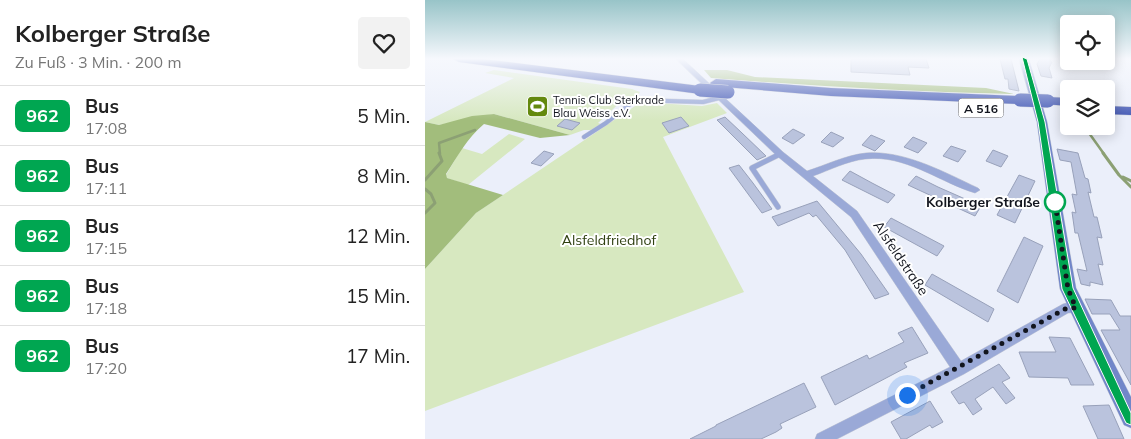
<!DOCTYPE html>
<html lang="de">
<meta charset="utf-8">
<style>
body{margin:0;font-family:Mulish,sans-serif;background:#f2f2f2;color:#222;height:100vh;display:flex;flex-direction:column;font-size:19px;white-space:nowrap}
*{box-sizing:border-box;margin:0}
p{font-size:16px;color:#767676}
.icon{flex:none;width:28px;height:28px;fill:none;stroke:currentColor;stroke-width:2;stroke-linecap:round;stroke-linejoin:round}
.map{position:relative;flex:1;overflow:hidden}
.sheet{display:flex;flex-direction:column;background:#fff;width:425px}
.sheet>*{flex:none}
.badge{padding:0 10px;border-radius:8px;font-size:18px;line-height:32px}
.buttons{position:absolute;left:635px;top:15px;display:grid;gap:10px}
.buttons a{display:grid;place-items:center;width:55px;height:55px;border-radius:5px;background:#fff;box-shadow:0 2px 12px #0003;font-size:25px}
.you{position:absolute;width:25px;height:25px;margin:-12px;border:4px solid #fff;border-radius:50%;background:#1a73e8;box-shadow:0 0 0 8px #1a73e833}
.map>.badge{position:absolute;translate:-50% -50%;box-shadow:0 0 0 2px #fff}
.round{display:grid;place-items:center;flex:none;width:52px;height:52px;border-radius:5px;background:#f2f2f2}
.headline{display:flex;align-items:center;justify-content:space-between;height:85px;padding:0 15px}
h1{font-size:24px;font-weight:700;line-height:38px}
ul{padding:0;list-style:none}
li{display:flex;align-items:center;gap:15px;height:60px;padding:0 15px;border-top:1px solid #e0e0e0}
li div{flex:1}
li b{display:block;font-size:19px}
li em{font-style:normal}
li .badge{min-width:55px;font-weight:700;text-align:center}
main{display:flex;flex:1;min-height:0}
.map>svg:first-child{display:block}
.green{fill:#d7e8c0}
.forest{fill:#a2bd7c}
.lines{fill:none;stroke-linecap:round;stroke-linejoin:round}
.stream-far1{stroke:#8ca074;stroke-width:2.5}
.stream{stroke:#8ca074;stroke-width:3}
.building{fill:#bac3dd;stroke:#98a1ba}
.lane-far1-casing{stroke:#c8ccd7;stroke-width:5}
.lane-casing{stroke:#c8ccd7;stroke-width:6}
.street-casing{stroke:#c8ccd7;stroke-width:1}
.secondary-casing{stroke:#c8ccd7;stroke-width:1}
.highway-casing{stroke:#c8ccd7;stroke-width:1}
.lane-far1{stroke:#9aa9d7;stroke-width:4}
.lane{stroke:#9aa9d7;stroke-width:5}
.street{fill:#9aa9d7;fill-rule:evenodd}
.secondary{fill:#7186c9;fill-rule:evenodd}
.highway{fill:#3e54b3;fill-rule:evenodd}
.highway-bridge-casing{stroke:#c8ccd7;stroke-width:14;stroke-linecap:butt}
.highway-bridge{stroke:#3e54b3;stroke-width:13}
.line{fill:#00a651;stroke:#fff}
.walk{stroke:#12151e;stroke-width:5;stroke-dasharray:0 9}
.stop-dot{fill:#fff;stroke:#00a651;stroke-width:2.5}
.labels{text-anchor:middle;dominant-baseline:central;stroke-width:4;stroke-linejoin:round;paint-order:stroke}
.far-poi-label{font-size:11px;fill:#12151e;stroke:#fff;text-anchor:start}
.shield{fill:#fff;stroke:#595b62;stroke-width:1}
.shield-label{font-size:12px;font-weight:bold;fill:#12151e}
.stop-label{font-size:14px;font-weight:bold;fill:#12151e;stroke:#fff;text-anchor:end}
.park-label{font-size:14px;fill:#2f3f10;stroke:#fff}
.street-label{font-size:14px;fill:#12151e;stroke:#fff}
</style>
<main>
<section class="sheet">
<div class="headline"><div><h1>Kolberger Straße</h1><p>Zu Fuß · 3 Min. · 200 m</p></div><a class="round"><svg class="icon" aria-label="heart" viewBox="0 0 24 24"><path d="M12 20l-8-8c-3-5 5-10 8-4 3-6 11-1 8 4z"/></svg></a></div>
<ul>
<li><span class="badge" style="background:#00a651;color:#fff">962</span><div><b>Bus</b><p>17:08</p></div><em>5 Min.</em></li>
<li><span class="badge" style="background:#00a651;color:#fff">962</span><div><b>Bus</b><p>17:11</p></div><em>8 Min.</em></li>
<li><span class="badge" style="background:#00a651;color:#fff">962</span><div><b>Bus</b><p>17:15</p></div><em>12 Min.</em></li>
<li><span class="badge" style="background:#00a651;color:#fff">962</span><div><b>Bus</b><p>17:18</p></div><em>15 Min.</em></li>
<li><span class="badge" style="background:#00a651;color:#fff">962</span><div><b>Bus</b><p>17:20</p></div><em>17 Min.</em></li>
</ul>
</section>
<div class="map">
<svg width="706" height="439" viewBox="0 0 706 439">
<rect width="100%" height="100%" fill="#ebeffa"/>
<path class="green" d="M69,70L207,89L215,92L212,97L200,98L173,123L176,124L166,130H159L145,135L69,114L14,125L0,122L89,78L60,73Z
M216,102L277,106L292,103L302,113L238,137L319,292L0,411V269L51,213Z
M84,134L100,139L43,185L22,178L21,175L37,148L57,154Z"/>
<path class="forest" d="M279,70H302L330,77L561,88L589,94C488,92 387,86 286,78Z
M69,114L145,135L115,138L59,124C42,138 33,156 21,174L22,178L78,195L51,213L0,269V122L14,125L47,116Z"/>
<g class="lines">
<path class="stream-far1" d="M664,133L679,154
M15,154L14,143L50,130"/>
<path class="stream" d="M678,153L694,175L706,187
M698,177L706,181
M0,180L17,161L14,153
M0,189L6,194L10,203L0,213"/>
</g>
<path class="building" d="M426,59H501L504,68L483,67L485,75L426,72Z
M575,59H586L594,91L584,89L583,79H580Z
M615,59H626L625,61L627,62L624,68L627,78L616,76L612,64Z
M256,117L264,126L244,133L237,123Z
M300,117L317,133L341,156L332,160L292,120Z
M140,119L155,123L147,130L132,126Z
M368,129L380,135L368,144L357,138Z
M406,132L419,138L408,147L396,142Z
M446,135L460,141L450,151L437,145Z
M488,137L502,143L493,153L479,147Z
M526,146L541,151L533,162L518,156Z
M632,149L653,153L660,178L663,179L666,193L663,192L669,217H672L677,238L672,237L678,265L673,264L678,285L665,282V286L656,284L652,269L662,271L653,233H650L647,212L651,213L647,194L652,195L646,162L635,160Z
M568,150L583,156L576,167L561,161Z
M119,151L129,154L116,166L106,163Z
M314,165L328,183L347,209L337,213L304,168Z
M425,171L447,183L470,195L463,203L417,180Z
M594,175L610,181L590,223L572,215Z
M491,176L513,187L556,206L550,216L483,185Z
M392,201L436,254L464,294L450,299L420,250L391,215L388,217L384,213L353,226L347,217Z
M466,218L519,246L512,256L459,227Z
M599,237L618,246L593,303L572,291Z
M507,274L569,309L563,322L500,285Z
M660,299L686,300L695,316H706V385L676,330H695L685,314H667Z
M487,327L503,353L479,363L482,367L410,405L396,377L442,355L444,359L479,342L473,333Z
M624,337L645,338L669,385H646L643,378L604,377L594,352H631Z
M574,364L585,378L577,382L590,398L581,404L568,387L550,399L557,409L548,415L539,402L534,404L526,392Z
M379,383L391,407L355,424L357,428L351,432L336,439H265L291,426V425Z
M505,401L518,422L507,428L505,425L481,439H476L466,422Z
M684,405L699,439H673L658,406Z"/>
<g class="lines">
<defs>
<path id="lane-far1" d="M159,137L181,123L210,100L278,102L294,98"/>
<path id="lane" d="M353,207L327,168L355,154"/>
<path id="street" d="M251,59H258L358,152L382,171C401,165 421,155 441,153C479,150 519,172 553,188L555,190L550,193C514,182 480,154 440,159C422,161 405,170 388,176L432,211L536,361L638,304L642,303L655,304L657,308L655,312L643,313L539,374L412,439H390L392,434L525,367L426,217L352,156Z"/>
<path id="secondary" d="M594,59H604L622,122L651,288L706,397V428L699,425L635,289L612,122Z"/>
<path id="highway" d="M28,59H58L275,86L281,90L275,94L34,62Z
M291,79L406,88L595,96L602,100L595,104L406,96L287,86L285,83Z
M623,97L644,98V106L618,104L616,101L618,98Z
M681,106L706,107V115L681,114Z"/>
</defs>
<use href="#lane-far1" class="lane-far1-casing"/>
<use href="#lane" class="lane-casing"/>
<use href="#street" class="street-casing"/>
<use href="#secondary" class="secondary-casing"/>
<use href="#highway" class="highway-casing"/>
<use href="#lane-far1" class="lane-far1"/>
<use href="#lane" class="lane"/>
<use href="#street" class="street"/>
<use href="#secondary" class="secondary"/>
<use href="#highway" class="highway"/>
<defs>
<path id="highway-bridge" d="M275,90L303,92
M595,100L623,101"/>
</defs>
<use href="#highway-bridge" class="highway-bridge-casing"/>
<use href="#highway-bridge" class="highway-bridge"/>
</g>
<linearGradient id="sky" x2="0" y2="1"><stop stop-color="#98c4c8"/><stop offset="0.49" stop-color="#f6f8fd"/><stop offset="1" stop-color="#f6f8fd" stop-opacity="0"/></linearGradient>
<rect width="706" height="120" fill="url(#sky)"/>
<path class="line" d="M597,57L602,59L620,122L648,288L706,413V425L701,423L637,289L613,122Z"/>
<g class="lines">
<path class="walk" d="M482,395L642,308H651L643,289L630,202"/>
</g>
<defs>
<symbol id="stadium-square" viewBox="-11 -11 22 22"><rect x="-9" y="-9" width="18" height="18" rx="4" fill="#64890e" stroke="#fff"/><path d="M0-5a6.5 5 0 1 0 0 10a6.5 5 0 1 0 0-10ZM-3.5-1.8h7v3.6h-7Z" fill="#fff"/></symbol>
</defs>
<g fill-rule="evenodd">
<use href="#stadium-square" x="100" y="94" width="25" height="25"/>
</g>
<circle class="stop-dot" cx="630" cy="202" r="10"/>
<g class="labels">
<g class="far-poi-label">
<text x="128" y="100">Tennis Club Sterkrade<tspan x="128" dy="13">Blau Weiss e.V.</tspan></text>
</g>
<rect class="shield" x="533.5" y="98.5" width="45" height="19" rx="4"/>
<g class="shield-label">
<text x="556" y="108">A 516</text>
</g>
<g class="stop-label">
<text x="615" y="202">Kolberger Straße</text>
</g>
<g class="park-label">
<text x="184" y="240">Alsfeldfriedhof</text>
</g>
<g class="street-label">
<text transform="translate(476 258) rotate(56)">Alsfeldstraße</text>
</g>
</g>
</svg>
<div class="buttons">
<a><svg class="icon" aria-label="locate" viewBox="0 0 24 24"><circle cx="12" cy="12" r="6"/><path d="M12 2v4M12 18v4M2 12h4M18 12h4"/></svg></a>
<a><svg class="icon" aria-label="layers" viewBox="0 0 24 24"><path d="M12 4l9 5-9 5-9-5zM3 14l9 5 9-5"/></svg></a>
</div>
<div class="you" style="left:482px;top:395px"></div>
</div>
</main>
